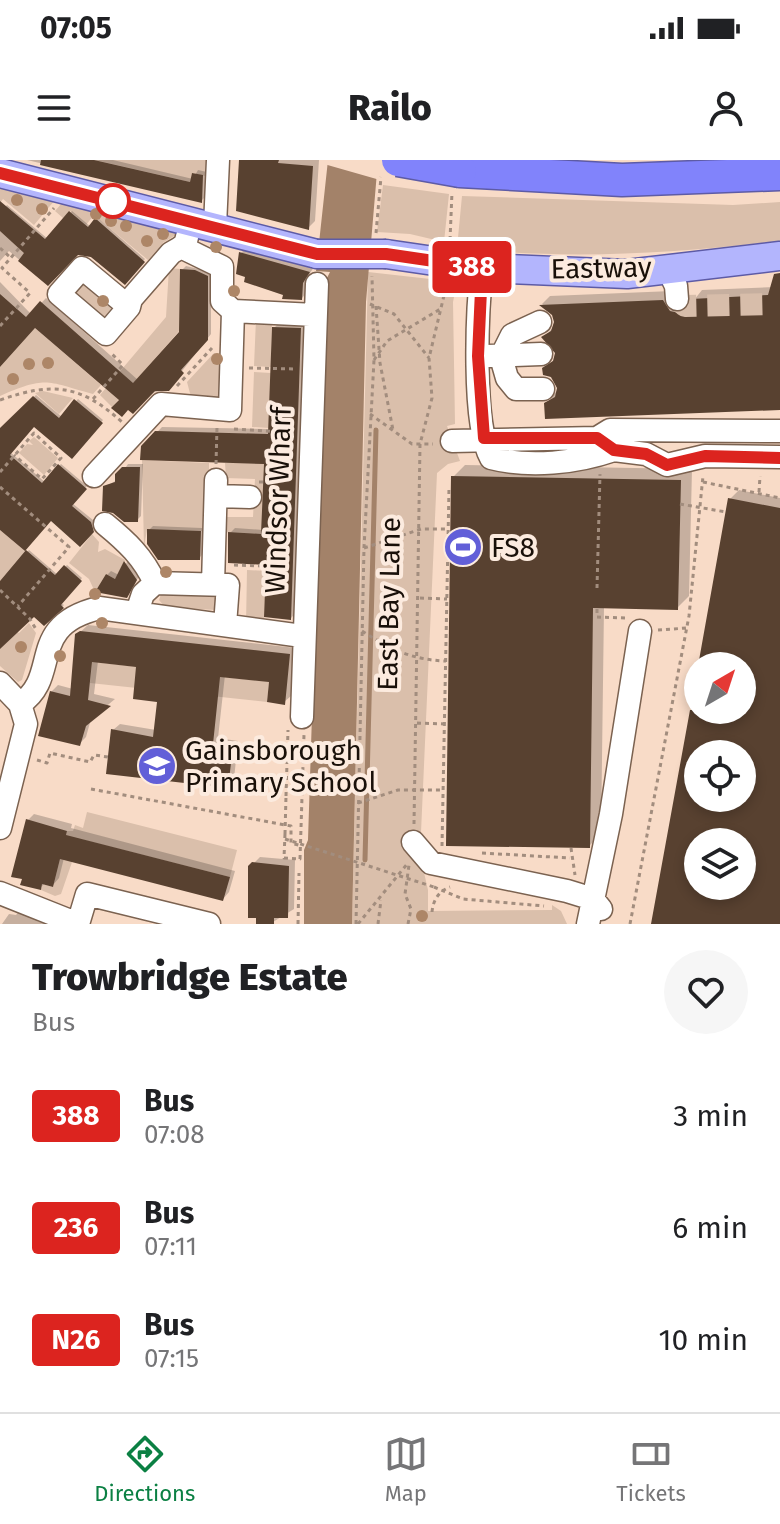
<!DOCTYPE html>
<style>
body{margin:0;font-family:"Fira Sans",sans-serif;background:#f6f6f6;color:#202124;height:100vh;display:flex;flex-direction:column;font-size:30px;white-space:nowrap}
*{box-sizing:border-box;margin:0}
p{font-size:26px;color:#757577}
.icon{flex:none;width:44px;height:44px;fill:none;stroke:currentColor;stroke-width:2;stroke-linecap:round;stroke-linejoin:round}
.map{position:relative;height:764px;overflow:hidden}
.side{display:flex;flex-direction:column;background:#fff;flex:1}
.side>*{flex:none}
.badge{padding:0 16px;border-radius:6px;font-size:28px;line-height:52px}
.needle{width:52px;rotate:39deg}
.buttons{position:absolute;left:684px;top:492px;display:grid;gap:16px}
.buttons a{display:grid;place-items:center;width:72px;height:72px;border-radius:50%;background:#fff;box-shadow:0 4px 12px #0003;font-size:40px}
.map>.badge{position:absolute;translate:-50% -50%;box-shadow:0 0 0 4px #fff}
.round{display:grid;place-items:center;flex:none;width:84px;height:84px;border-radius:42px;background:#f6f6f6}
.summary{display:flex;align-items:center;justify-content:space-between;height:136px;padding:0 32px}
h1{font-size:38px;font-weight:800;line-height:60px}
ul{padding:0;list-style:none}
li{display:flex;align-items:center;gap:24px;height:112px;padding:0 32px}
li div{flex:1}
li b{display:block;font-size:30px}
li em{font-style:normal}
li .badge{min-width:88px;font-weight:700;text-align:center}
.status{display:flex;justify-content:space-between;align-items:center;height:56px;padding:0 40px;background:#fff;direction:ltr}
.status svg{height:22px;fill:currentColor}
header{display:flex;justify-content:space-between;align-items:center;height:104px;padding:0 32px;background:#fff;font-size:36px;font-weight:800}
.dock{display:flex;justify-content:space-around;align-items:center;height:112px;border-top:2px solid #e0e0e0;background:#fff;font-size:22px;color:#757577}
.dock a{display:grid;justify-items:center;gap:4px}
.dock .selected{color:#0b8043}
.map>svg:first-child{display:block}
.green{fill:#dabfab}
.water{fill:#a38269}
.pier{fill:#f8dbc7}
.shadow{fill:#0003;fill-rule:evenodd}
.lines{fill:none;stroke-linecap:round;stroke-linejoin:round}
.stream{stroke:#a38269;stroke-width:5}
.building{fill:#584130;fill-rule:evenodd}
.minor-tunnel{stroke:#d7bdaa;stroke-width:22;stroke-dasharray:22 11;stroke-linecap:butt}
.minor-casing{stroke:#7b6250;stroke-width:25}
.major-casing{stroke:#5d5ba6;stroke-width:31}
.highway-casing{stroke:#5d5ba6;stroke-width:35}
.path{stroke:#a28d7e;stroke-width:3;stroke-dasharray:4 4;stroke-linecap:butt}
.minor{stroke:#fff;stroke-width:22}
.major{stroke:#b3b5fd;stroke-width:28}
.highway{stroke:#8183fb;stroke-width:32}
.major-bridge-casing{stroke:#5d5ba6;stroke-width:31;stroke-linecap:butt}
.highway-bridge-casing{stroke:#5d5ba6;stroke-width:35;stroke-linecap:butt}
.path-bridge{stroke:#a28d7e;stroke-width:3;stroke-dasharray:4 4;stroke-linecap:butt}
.major-bridge{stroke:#b3b5fd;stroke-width:28}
.highway-bridge{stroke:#8183fb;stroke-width:32}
.tree{fill:#ad8667}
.line-casing{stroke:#fff;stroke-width:18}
.line{stroke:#dc241f;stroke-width:12}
.stop-dot{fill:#fff;stroke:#dc241f;stroke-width:4}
.labels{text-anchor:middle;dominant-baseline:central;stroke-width:8;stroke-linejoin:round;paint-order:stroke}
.street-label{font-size:28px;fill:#191009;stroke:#fcebdf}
.poi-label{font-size:28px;fill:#191009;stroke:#fcebdf;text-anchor:start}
</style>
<div class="status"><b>07:05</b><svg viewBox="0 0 49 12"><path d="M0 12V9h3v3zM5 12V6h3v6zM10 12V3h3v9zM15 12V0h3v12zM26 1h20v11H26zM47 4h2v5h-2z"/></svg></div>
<header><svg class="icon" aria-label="menu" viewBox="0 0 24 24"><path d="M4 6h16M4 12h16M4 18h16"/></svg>Railo<svg class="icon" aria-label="person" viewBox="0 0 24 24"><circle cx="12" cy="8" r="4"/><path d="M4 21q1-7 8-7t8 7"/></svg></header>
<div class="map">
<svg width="780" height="764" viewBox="0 0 780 764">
<rect width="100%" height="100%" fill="#f8dbc7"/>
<path class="green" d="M95,0H206L205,16L192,13L190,22Z
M383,25L449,34L444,82L410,74L377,72Z
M0,27L55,40L34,65L3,39L0,43Z
M462,36L733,45L780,42V81C671,94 566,100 457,88Z
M62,43L177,71L176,75L164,82L148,100L94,55L86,65L70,51L63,58L55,51Z
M169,108L180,109L181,169L112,247L100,235L166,157Z
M368,112L457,122L453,142L455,264L447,266L460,301L448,304L437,313L420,695L428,730V751L552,750V745L561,751L567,764H352Z
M81,117L115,147L103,161L71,137Z
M256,159L272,160L271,207L254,206Z
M35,168L101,225L93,234C47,222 48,215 0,236V207Z
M214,193L222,194L221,239L191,237L187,222Z
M254,212L271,213L269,268L252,267Z
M43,231L73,238L59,254L35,233Z
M247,273L269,274L262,352L265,403L244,373L223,372L225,357H253L255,319L226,318L225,303H245Z
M34,277L58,298L44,315L19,293L27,284L33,285L29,281Z
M142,300L209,303V371L147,370L144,387Z
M0,370L25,391L0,421Z
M92,374L99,382L98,392L105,389L125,400L115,419L106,414L95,432L89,419L69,403Z
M247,410L266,411L264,464H246Z
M162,431L216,434V450L165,447L159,440Z
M29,463L36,473L22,520L18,522L0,506V479L16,471L19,473Z
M93,493L102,503L261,521L270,513L267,542L90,523Z
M87,652L237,690L230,717L80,679L61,734L55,736L41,730L42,724L53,727L67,671H73L75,665L83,668Z"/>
<path class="water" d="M328,0H378L366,142L352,764H304V690L308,680L326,120L330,112L316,111Z"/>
<path class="pier" d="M324,0H382L380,20L324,4Z"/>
<path class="shadow" d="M27,0H113L193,19L198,10L207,12L205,37L201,41Z
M241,0H319L315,61L308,68Z
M7,45L48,79L72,51L91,67L98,58L145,99L124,122L84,92L71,97L47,124L9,91L0,101V53Z
M249,85L316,104L310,113L309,130L302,138L238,112L241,93Z
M186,106L211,112V174L168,229L121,240L35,165L0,205V122L31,154L46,138L138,220L181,172L182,110Z
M780,120V249L546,244L559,228L544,209L556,198L555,186L544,179L556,163L554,154L542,144L550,136L672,131L679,143L690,145L702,130L775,127Z
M279,163L305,164L295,454L291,458L268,404L230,373L235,368L263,370L266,302L143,287L162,267L270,269L274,168Z
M36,235L62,257L78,239L103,260L72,297L34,264L10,292L45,322L61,304L87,326L72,343L93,360L95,368L80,384L51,358L0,367V271Z
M128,304H143L141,356L137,360L105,327L117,320Z
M465,305L692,309L689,436L677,448L604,447L601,674L589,686L453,317Z
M739,330L780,338V764H653L698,517V550H742V506H700L730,339ZM698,594H742V638H698ZM698,682H742V726H698Z
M153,366L202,368L203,394L199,398L149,370Z
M29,390L58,415L67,405L82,418L61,443L64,445L44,464L34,454L0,476V424Z
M129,399L140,414L131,431L107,415L111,411L119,415Z
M88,465L296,488L291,536L284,542L271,521L225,515L218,578L238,581L234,619L227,626L113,570L120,564L156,570L159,540L139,506L98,501L94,534L115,539L91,559L86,577L79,584L51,532L58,525L73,529L77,475Z
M34,654L72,664L71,668L235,711L229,732L223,739L64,698L59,718L53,725L45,723L40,728L28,660Z
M260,697L295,700L294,749L273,762L258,756L250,707Z
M20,750L38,755L37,761L47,764H2L9,754L16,755Z"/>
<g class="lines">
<path class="stream" d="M365,700L376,270"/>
</g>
<path class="building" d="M41,0H94L190,22L192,13L203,15L202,43L40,5Z
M239,0H279L278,3L313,6L309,70L236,51Z
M0,41L45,79L69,51L88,67L95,58L145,102L125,125L91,97L78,95L48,126L18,101L24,93L0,71Z
M239,92L310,112L303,123L302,140L282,139L283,135L244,122L245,117L236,114Z
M180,109L195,110L208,116V180L181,210L184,213L169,231H155L133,254L128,250L122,257L111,248L119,240L35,168L0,207V134L26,157L40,141L133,223L179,172Z
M780,113V250L545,259L544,243L555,237L557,228L551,217L543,215L542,208L553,201L555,193L541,177L551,171L554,162L552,155L539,145L663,140L670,151L679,153L689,146L691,139L768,135L774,114Z
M272,167L301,168L291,460L264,457L266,405L228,403V372L261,374L264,304L140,300L141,286L155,271L268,274Z
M33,236L59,258L74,239L103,263L72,299L34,267L10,295L42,323L58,304L87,329L72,346L91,362L94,372L80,387L51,361L25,391L0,370V268Z
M122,307H140L138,362H124L113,353L102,351L103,326L115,322V314Z
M451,316L681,320L678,450L593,448L590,688L446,686Z
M728,338L780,348V764H651L690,550H742V506H698ZM698,594H742V638H698ZM698,682H742V726H698Z
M147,369L201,371L200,400H158L147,384Z
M26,390L55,415L64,405L82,421L61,445L64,448L44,466L34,457L0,489V421Z
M124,401L137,420L127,438L95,432L106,414L115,419Z
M80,471L290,494L285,545L267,542L269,522L220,517L213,584L233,587L228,628L106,614L111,569L153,577L157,542L133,539L136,507L92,502L88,540L111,546L86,566L80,586L38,576L50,531L70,536L75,474Z
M26,659L67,671L66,675L230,717L223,741L60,699L53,727L42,724L41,730L20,725L22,719L11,717Z
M252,702L289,706L288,758H274V764H256V758H248V706Z"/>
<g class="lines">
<path class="minor-tunnel" d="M677,139L685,146L771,144"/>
<defs>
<path id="minor" d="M215,66L218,0
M667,107L676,126L677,139
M482,108C477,149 472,264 491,298C530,308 576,303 614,290
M129,147L82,108L59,134L106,174L129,147L131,139L171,93L185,85L187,77
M233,151L315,155
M540,162L512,175L501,197L507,218L516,229H543
M487,196L541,194
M452,281L597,278L610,270L780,271
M604,283L614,290L646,294L667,305L705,296L780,297
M94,316L161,244L230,250L233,151L222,141V107L181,87
M216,336L250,337
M105,364C127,382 143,397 155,423
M213,424L216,320
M137,452L143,434L155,423L228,425L225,465
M0,523L20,544L26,564L0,668
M20,544C62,516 25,466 99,448L302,476
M302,557L317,124
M413,682L431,703L567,731L593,739L601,749
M0,733L78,764
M78,764L87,734L209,764
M588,764L611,654L640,471"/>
<path id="major" d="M0,13L317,94
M386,94L482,108L627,114L780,96"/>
<path id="highway" d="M460,11L622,20L780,14"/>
</defs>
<use href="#minor" class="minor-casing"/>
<use href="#major" class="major-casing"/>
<use href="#highway" class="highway-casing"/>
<path class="path" d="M376,73L381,17
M450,80L452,32
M0,88L11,98
M370,144L394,154L429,198
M376,146L380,203L393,270
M0,166L30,133L2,108L54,48
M374,200L387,181L442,148
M249,208L297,209
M177,226L212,188
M93,239L123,205L110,192
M0,240C52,222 80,224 122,262
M370,254L412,284H433
M234,269L295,273
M216,304L217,267
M0,312L34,273L61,298L42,319L14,295
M259,322H267
M703,322L780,338
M0,327L69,387L18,446
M759,332L760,316
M680,344L726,352
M364,388L421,369H448
M234,405L290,407
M597,428L600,314
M0,430L30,459L37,471
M420,438L447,439
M597,449V457L625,458
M658,470L687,468
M362,471C390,489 412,500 446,501
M417,563L445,564
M37,600L47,603L50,593L90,602L94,595L108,597
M91,629L291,666V683L302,686
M286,636L288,570
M358,643L398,630H443
M414,664L420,284L432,238L429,198L447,123
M285,674L284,698L300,699L304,575
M442,686L449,328
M571,688L575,715
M482,693L570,698
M434,727L463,739L544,746
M432,752C433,740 439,731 450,727
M298,764L299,713
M356,764L364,388L374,200L372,116
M358,764L408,703
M378,764L381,740
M408,764L411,749L405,734L409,705
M630,764L689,456L703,316"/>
<use href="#minor" class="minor"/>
<use href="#major" class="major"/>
<use href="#highway" class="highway"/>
<defs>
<path id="major-bridge" d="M317,94H386"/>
<path id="highway-bridge" d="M398,0L460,11"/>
</defs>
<use href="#major-bridge" class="major-bridge-casing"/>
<use href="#highway-bridge" class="highway-bridge-casing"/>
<path class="path-bridge" d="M285,674L286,636
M285,679L434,727"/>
<use href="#major-bridge" class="major-bridge"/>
<use href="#highway-bridge" class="highway-bridge"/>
</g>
<g class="tree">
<circle cx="17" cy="40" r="6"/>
<circle cx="42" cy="49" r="6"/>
<circle cx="96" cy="54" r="6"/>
<circle cx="111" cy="61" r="6"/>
<circle cx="126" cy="66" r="6"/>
<circle cx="163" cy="74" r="6"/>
<circle cx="147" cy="81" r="6"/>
<circle cx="216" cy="87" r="6"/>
<circle cx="234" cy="131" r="6"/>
<circle cx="103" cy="141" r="6"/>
<circle cx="217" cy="199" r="6"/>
<circle cx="48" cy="203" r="6"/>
<circle cx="29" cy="204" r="6"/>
<circle cx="13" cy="219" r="6"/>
<circle cx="166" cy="412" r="6"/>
<circle cx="95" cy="434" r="6"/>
<circle cx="102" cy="463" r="6"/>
<circle cx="21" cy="487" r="6"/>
<circle cx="60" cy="496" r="6"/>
<circle cx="422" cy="756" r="6"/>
</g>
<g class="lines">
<defs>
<path id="line" d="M0,13L317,94H386L482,108L478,196L484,278H597L614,290L646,294L667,305L705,296L780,298"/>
</defs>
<use href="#line" class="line-casing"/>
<use href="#line" class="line"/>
</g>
<defs>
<symbol id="stadium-disc" viewBox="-11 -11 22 22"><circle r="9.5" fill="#625fd8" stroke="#fcebdf"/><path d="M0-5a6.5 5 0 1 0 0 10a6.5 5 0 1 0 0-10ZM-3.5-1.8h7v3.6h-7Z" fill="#fff"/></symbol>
<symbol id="school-disc" viewBox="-11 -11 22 22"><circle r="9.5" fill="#625fd8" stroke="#fcebdf"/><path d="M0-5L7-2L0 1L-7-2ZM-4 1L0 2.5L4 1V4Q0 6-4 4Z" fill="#fff"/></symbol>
</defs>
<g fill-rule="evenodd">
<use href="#stadium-disc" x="441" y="365" width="44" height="44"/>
<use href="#school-disc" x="135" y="584" width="44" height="44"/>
</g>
<circle class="stop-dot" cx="113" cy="41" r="16"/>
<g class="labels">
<g class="street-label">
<text transform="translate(601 108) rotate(-1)">Eastway</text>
<text transform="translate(278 340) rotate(-88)">Windsor Wharf</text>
<text transform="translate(389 444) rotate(-89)">East Bay Lane</text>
</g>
<g class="poi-label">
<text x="491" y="387">FS8</text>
<text x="185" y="590">Gainsborough<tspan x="185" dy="32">Primary School</tspan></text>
</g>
</g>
</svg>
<div class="buttons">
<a><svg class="needle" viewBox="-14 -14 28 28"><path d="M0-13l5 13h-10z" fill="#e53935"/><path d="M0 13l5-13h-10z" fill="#757577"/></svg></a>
<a><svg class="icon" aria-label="locate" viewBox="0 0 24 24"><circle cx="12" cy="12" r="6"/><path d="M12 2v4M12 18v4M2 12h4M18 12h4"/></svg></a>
<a><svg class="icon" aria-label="layers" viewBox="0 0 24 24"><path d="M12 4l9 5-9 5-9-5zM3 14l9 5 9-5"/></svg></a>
</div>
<b class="badge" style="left:472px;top:107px;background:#dc241f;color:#fff">388</b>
</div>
<section class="side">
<div class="summary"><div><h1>Trowbridge Estate</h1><p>Bus</p></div><a class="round"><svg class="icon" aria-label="heart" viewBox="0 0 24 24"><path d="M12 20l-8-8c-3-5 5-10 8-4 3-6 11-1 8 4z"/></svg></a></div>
<ul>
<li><span class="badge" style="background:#dc241f;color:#fff">388</span><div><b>Bus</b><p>07:08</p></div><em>3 min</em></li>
<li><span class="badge" style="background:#dc241f;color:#fff">236</span><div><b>Bus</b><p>07:11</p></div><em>6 min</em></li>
<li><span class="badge" style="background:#dc241f;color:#fff">N26</span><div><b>Bus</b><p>07:15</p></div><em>10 min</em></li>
</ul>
</section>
<nav class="dock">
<a class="selected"><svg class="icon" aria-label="directions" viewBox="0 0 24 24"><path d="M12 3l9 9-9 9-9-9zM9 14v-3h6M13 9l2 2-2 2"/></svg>Directions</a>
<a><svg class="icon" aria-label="map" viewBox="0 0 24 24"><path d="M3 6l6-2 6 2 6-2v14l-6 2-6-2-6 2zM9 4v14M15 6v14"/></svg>Map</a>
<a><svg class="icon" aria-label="tickets" viewBox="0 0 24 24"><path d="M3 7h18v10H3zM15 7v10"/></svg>Tickets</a>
</nav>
